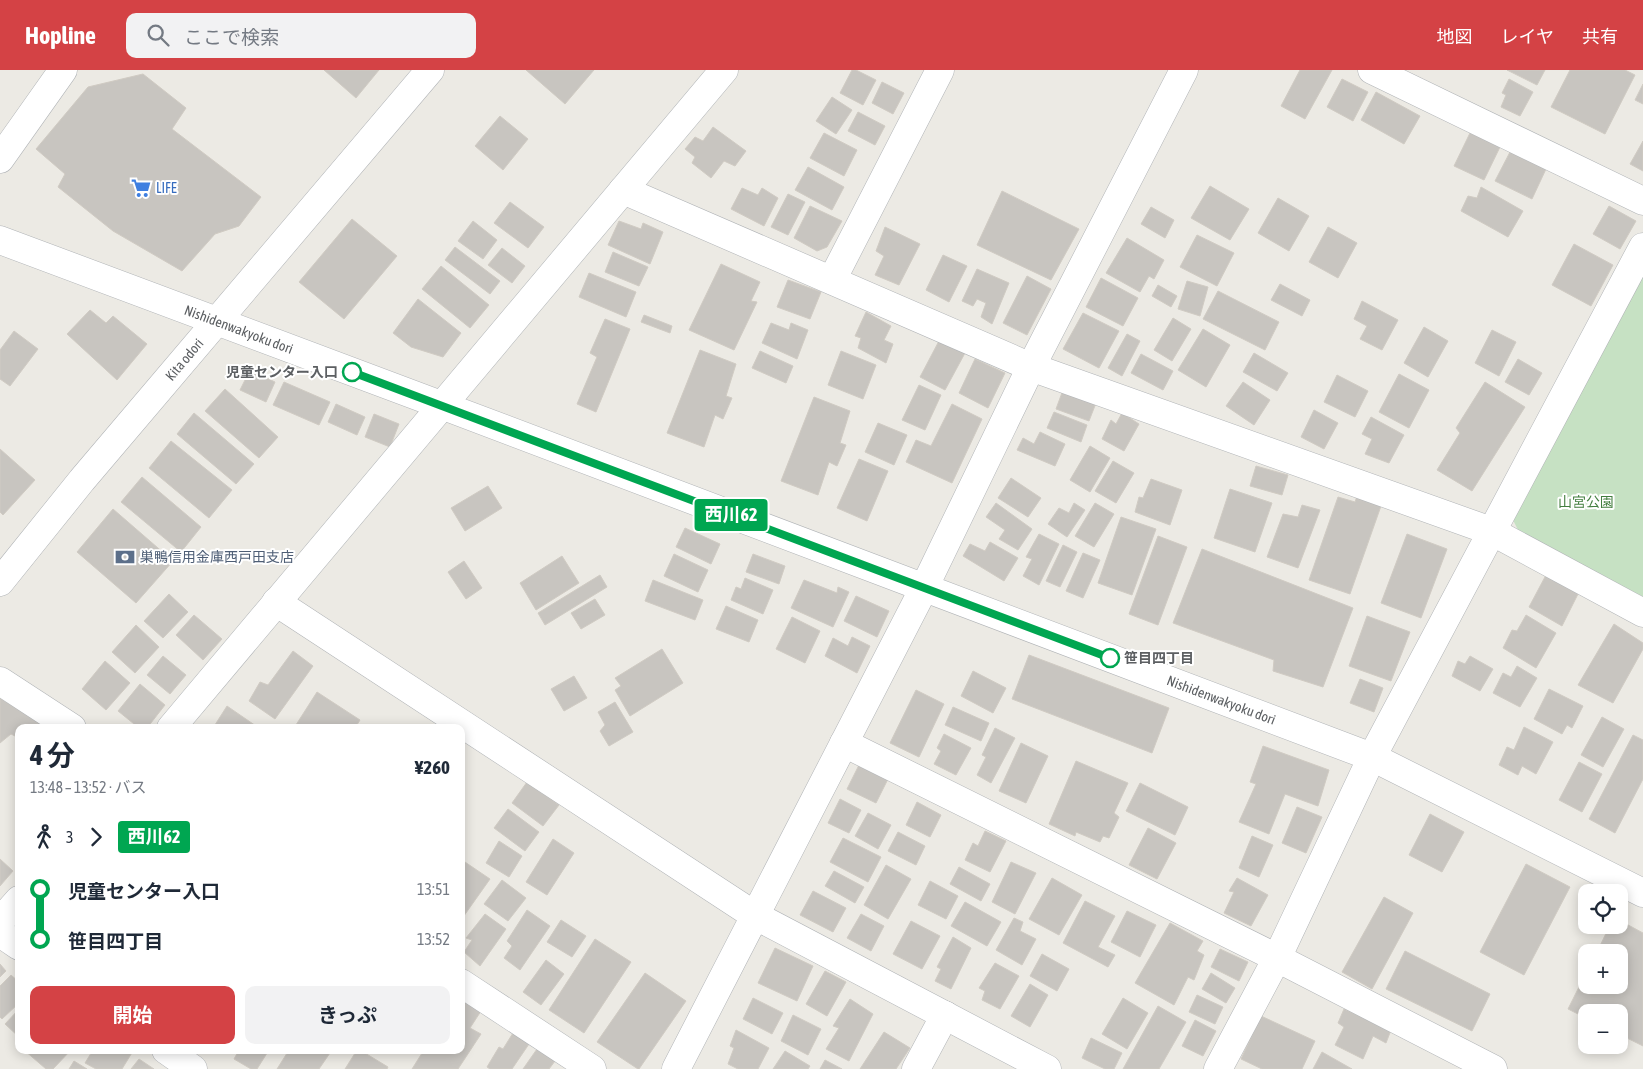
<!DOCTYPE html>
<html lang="ja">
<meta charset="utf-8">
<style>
body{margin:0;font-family:"Asap Condensed","Noto Sans JP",sans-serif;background:#f2f2f3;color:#1f2937;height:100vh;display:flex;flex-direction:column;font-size:19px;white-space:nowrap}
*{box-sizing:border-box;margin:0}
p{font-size:16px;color:#747a83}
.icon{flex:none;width:28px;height:28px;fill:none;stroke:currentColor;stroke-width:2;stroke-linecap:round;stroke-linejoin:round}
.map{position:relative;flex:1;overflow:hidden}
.sheet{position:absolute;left:15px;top:654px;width:450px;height:330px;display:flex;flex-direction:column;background:#fff;border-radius:10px;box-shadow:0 2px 12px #0003}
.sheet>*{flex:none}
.badge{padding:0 10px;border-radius:4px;font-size:18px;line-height:32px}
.buttons{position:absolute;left:1578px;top:814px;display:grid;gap:10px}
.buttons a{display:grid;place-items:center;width:50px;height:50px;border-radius:10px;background:#fff;box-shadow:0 2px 12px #0003;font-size:25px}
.map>.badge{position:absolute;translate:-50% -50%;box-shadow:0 0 0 2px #fff}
.legs{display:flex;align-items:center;gap:8px;height:55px;padding:0 15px;font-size:16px}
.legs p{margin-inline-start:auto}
.headline{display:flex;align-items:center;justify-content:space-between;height:85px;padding:0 15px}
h1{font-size:28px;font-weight:700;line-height:38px}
.cta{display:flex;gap:10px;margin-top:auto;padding:10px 15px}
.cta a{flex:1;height:58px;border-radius:10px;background:#d44245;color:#fff;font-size:20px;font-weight:700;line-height:58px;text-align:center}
.cta a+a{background:#f2f2f3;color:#1f2937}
ul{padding:0 15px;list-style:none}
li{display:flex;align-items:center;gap:18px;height:50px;font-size:19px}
li i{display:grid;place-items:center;width:8px;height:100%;margin:0 6px;background:currentColor}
li i::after{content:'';width:12px;height:12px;margin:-6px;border:4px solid;border-radius:50%;background:#fff}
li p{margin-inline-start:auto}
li:first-child i{background:linear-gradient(#0000 50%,currentColor 0)}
li:last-child i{background:linear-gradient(currentColor 50%,#0000 0)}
header{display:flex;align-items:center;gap:30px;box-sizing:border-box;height:70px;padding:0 25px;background:#d44245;color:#fff}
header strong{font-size:24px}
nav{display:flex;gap:28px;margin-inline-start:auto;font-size:18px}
.search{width:350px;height:45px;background:#f2f2f3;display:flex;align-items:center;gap:12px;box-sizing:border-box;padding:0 18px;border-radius:10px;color:#747a83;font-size:19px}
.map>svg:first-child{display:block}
.green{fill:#c6e1c3}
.building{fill:#c8c5c0;stroke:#d0cbc3}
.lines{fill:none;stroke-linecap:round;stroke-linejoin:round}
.minor-casing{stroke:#b1b4b7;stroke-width:29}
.minor{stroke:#fff;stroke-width:28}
.line-1-casing{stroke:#fff;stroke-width:11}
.line-1{stroke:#00a651;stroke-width:8}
.stop-1-dot{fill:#fff;stroke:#00a651;stroke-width:2.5}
.labels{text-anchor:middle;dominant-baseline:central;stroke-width:4;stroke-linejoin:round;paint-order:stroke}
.shop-label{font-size:14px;fill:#366cbe;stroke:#fff;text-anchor:start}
.street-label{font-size:14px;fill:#5c5f62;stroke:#fff}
.stop-label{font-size:14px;font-weight:bold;fill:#5c5f62;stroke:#fff;text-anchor:end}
.park-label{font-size:14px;fill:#427e3f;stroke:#fff}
.service-label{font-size:14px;fill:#4e5e75;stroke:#fff;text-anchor:start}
</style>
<header>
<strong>Hopline</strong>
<div class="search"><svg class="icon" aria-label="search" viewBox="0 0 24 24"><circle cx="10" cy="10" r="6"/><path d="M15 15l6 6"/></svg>ここで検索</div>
<nav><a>地図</a><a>レイヤ</a><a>共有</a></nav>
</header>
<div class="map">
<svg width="1643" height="999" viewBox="0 0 1643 999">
<rect width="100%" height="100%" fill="#eceae4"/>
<path class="green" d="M1643,204V527L1518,460L1512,448Z"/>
<path class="building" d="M324,0H379L356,28Z
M526,0H594L565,34Z
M852,0H856L876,10L863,35L840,23Z
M1300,0H1332L1305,49L1281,36Z
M1507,0H1545L1537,15Z
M1570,0H1625L1635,5L1605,64L1551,37Z
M143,4L186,38L172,59L261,127L239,156L215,164L182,201L113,161L58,117L65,104L36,79L88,17Z
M1342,9L1368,22L1353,51L1327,37Z
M1509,9L1533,22L1520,46L1501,37L1506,25L1502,23Z
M882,12L904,23L893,44L872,33Z
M1643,14V34L1635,30Z
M1376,22L1420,46L1404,74L1361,50Z
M832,27L852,40L836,64L816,51Z
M858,42L885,56L875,75L848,61Z
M500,46L528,69L503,100L475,76Z
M713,57L746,81L735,96L724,91L711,108L692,93L695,87L685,79L695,67L703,71Z
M824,63L857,80L844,106L810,88Z
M1470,63L1500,77L1484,110L1454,96Z
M1643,71V101L1630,94Z
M1510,82L1546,99L1532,129L1495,111Z
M808,97L844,117L832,140L795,120Z
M1210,116L1249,139L1230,170L1191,148Z
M1481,117L1523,141L1508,167L1461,141L1468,126L1477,128Z
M742,118L758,125L762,118L778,128L764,156L731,139Z
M1002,121L1079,159L1051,210L977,175Z
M788,124L805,132L788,165L771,157Z
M1278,128L1309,146L1289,181L1258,163Z
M510,132L544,157L528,178L494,153Z
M810,136L842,151L827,177L817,181L794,168Z
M1609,136L1636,151L1620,179L1593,164Z
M1151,137L1174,150L1165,168L1141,154Z
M352,149L397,186L344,249L299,212Z
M473,151L497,170L483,189L458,171Z
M619,151L641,159L643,153L663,162L650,194L608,175Z
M885,157L920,174L899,215L875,205L884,186L876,181Z
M1328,157L1357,173L1338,208L1309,192Z
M1197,165L1234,183L1217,216L1180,197Z
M1127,168L1164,190L1154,209L1149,206L1140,222L1106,203Z
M1574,174L1613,195L1591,236L1552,215Z
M455,177L500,211L490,224L445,190Z
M502,178L525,196L512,213L488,195Z
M613,182L648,197L639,216L605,202Z
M943,185L967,196L949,232L926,220Z
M721,194L760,212L751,231L757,232L734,280L689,260Z
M441,196L489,235L470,258L422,219Z
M977,199L1009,213L992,254L981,247L986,233L977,229L973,236L962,231Z
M589,203L636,222L626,247L579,227Z
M1027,206L1051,219L1027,265L1003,253Z
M1101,208L1138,228L1123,256L1086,237Z
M788,210L821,222L810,249L777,237Z
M1187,211L1208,217L1200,246L1178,239Z
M1280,214L1310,230L1302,246L1271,230Z
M1158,215L1177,226L1171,237L1152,226Z
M1218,221L1279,252L1265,280L1203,249Z
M418,229L461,263L443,287L411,277L393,263Z
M1362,231L1398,250L1382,280L1360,269L1367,256L1354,249Z
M90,240L106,253L113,246L147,274L117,310L67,264Z
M866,242L891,256L884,270L893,274L886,293L858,278L861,268L855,266Z
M1083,243L1119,261L1099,298L1063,279Z
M644,245L672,256L670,263L641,252Z
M1173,248L1191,259L1172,291L1154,280Z
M605,249L630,259L596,342L577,334L597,287L590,283Z
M771,253L789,260L791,253L808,260L797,289L762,273Z
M1424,257L1448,271L1428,307L1404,293Z
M1203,259L1230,275L1206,317L1178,300Z
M1492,260L1516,272L1499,306L1475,293Z
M14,261L38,279L10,316L0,309V280Z
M1127,264L1140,271L1122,306L1108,298Z
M940,269L965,283L945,320L920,307Z
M700,280L736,294L726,326L732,328L723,349L715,345L704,377L667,363Z
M760,281L793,296L786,313L752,298Z
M841,281L876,295L863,329L828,315Z
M1254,283L1288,303L1277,321L1243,302Z
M1141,284L1173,301L1163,320L1131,303Z
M975,289L1005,303L988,338L959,323Z
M1518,289L1542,303L1529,325L1505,312Z
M250,300L275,312L266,332L240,320Z
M1399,304L1429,320L1409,358L1379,342Z
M1337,305L1368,321L1355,347L1324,332Z
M284,312L330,332L319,355L273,335Z
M1243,312L1270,330L1254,355L1226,336Z
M1485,312L1525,337L1472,421L1437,400L1460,363L1456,358Z
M919,315L941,325L925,360L902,350Z
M225,319L278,367L259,388L205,341Z
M1063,320L1096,333L1089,351L1056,339Z
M814,327L850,341L840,373L846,375L837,396L829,392L818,425L781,411Z
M336,334L365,347L357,365L328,352Z
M952,334L982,349L952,413L906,392L916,370L931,376Z
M1314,340L1338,353L1324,379L1301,367Z
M1054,342L1087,355L1081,372L1047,358Z
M194,343L254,394L236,414L177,364Z
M1122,343L1139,354L1124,381L1102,369L1111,350L1116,354Z
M374,344L399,354L390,377L365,367Z
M1371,347L1404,365L1389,393L1365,384L1372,369L1362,364Z
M878,353L907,365L894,395L865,382Z
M1040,362L1065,374L1055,396L1017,380L1023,368L1034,374Z
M171,371L232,420L209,448L149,398Z
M1090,376L1110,388L1090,422L1070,410Z
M0,379L35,410L3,445L0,442Z
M859,389L888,401L867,451L837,438Z
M1113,391L1134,403L1116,433L1095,421Z
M1256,396L1288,405L1282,425L1250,416Z
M142,407L201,457L181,482L121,432Z
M1011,408L1041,428L1028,447L998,428Z
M1151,409L1182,420L1170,455L1135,442L1139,427L1143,428Z
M488,416L502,438L465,461L451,438Z
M1230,419L1272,433L1255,482L1214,468Z
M1357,426L1381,436L1350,524L1309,510L1338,427L1355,432Z
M996,433L1032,459L1018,480L999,469L1005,460L986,447Z
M1074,433L1085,440L1067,467L1048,454L1059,438L1069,443Z
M1095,433L1114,444L1094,477L1075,466Z
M1302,435L1320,440L1298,498L1267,487L1283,444L1298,447Z
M113,439L173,491L136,533L77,482Z
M1121,447L1156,459L1132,525L1098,513Z
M685,458L720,474L711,494L676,477Z
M1039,464L1059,474L1039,515L1023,506L1032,489L1026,487Z
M1407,464L1447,479L1421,548L1381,533Z
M1158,466L1187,477L1158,555L1129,544Z
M990,472L1018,488L1004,511L963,486L970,474L985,481Z
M1063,475L1077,482L1060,517L1046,511Z
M1202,479L1353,538L1323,617L1273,601L1274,590L1173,553Z
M1083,483L1100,490L1083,528L1066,521Z
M674,484L708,500L698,522L664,506Z
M753,484L785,496L779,514L746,502Z
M562,486L579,513L536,540L520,513Z
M464,491L482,518L466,529L448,502Z
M600,505L607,517L545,555L538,543Z
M1546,505L1580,520L1562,556L1529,537Z
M745,508L773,520L763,544L731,530L736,517L741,519Z
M653,510L703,530L695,550L645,531Z
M804,510L837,523L838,517L849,522L833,557L791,538Z
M169,524L188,542L163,568L144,551Z
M856,526L889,541L877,567L844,551Z
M595,529L605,545L581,559L571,543Z
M726,536L758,550L749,572L716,559Z
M194,545L222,569L203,590L176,565Z
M1526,545L1556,563L1536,598L1503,578L1512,560L1517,561Z
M1367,546L1410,562L1391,611L1349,596Z
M792,547L820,561L805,593L776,579Z
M1614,554L1643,573V579L1613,633L1578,615Z
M136,555L159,577L135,603L112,582Z
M852,567L870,576L857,603L825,586L833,568L848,576Z
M662,579L683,613L630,646L615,620L621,616L615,608Z
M293,581L313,596L275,649L249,631L260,612L268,615Z
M1029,585L1169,638L1152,683L1012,629Z
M163,586L186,605L170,624L147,605Z
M1470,586L1493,599L1480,621L1452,606L1458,591L1465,594Z
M105,591L130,613L106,640L82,619Z
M1517,596L1537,608L1520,637L1493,623L1503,603L1511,607Z
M973,601L1006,618L993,643L961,626Z
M574,606L587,628L564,641L551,619Z
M1360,609L1383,618L1374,642L1350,633Z
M140,614L165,635L147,658H139L118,641Z
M1549,619L1583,636L1572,658L1567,655L1562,664L1534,649Z
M916,620L944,634L919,687L890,673Z
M317,622L360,650L355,658H294Z
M0,628L44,655L42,658H19V668L11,664L0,673Z
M615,632L633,662L609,676L600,661L605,655L598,642Z
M227,636L259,658H213Z
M953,637L989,653L981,671L945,655Z
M1602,647L1624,659L1603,697L1581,685Z
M1524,657L1553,672L1536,704L1522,696L1518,705L1499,695L1507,677L1514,680Z
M995,658L1015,668L991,713L977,705L986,687L982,685Z
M944,664L971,678L956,705L934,694L941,681L937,678Z
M1633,665L1643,670V709L1615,763L1589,749Z
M1021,673L1048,686L1026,733L999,721Z
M1263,676L1329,700L1318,736L1285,724L1269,764L1239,752L1256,714L1250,712Z
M1076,691L1128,713L1114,743L1119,747L1109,768L1103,766L1100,772L1076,762L1075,766L1049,754Z
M1579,692L1602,704L1582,742L1559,730Z
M859,695L888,709L876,733L847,719Z
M527,712L559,735L543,756L512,733Z
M1140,713L1188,737L1175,765L1126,741Z
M840,729L861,740L849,763L828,753Z
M917,732L941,745L930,767L906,755Z
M1297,737L1322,747L1306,783L1282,773Z
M508,739L539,762L525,781L494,758Z
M868,743L891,755L878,779L855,766Z
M1430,744L1464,762L1442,802L1409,785Z
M1148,758L1176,773L1157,809L1129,795Z
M985,761L1006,771L990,802L965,790L973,773L978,776Z
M898,762L925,776L916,795L888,781Z
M1252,766L1273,775L1259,807L1239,798Z
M843,768L881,787L868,812L830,792Z
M553,769L574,783L547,825L526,812Z
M499,771L522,786L509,807L486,793Z
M0,789L13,801L0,816Z
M462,790L490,809L461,850V791Z
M1011,792L1036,803L1015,844L992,832Z
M1526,794L1570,817L1524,905L1480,882Z
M886,795L911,809L888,849L864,835Z
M959,797L990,814L981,831L950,814Z
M834,801L864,817L855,833L825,816Z
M1052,808L1082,825L1059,865L1029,849Z
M1237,808L1268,825L1251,856L1224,843L1234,822L1229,821Z
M502,810L526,828L508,851L484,834Z
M930,811L958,826L946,849L918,835Z
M813,821L846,838L833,862L800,845Z
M1384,827L1413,843L1372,919L1342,902Z
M1085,831L1115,846L1098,877L1115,885L1108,897L1063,873Z
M965,832L1001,852L987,876L951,856Z
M527,840L550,856L520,900L504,888L512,876L507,871Z
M1127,841L1156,855L1140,887L1111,872Z
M485,844L506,859L480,896L464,882L472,870L466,868Z
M861,844L884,856L871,881L847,868Z
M1014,848L1023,852L1020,861L1036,869L1022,895L996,880Z
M561,850L586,866L572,887L547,872Z
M1619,850L1643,863V976L1619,964V942H1586V948L1568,939L1586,903V915H1619V882H1597L1610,855H1619Z
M911,851L940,866L922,899L893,884Z
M1170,853L1203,871L1197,881L1204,885L1194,910L1188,907L1174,935L1135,913Z
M953,867L971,878L951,919L935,911L941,899L937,897Z
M595,869L631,892L584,963L549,940Z
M775,878L813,896L797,931L758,913Z
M1220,879L1248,892L1239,911L1211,897Z
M1405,881L1490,924L1472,961L1386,919Z
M1042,884L1069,899L1057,921L1030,906Z
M546,890L564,904L541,935L523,922Z
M995,893L1019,906L1000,939L982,930L985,921L979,918Z
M0,894L6,901L0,907Z
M825,901L846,912L827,946L806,934Z
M645,903L686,931L639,999H638L597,972Z
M1211,903L1235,918L1226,933L1202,919Z
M11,905L19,912V933L2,949L0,947V916Z
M1030,914L1048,925L1030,957L1011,946Z
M461,924L483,938L470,958L481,964L458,999H412L424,980H461Z
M1197,925L1223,937L1215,954L1189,942Z
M753,928L783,943L772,964L743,949Z
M1123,928L1148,943L1127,979L1102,964Z
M850,929L873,944L849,991L826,979L839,958L833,956Z
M1158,936L1186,952L1159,999H1123Z
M19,939V967L5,954Z
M1344,939L1391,960L1386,973L1373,966L1363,989L1335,975L1344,957L1338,953Z
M793,945L821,959L808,985L781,971Z
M1261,946L1315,971L1302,999H1262L1241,989Z
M1195,950L1216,961L1203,986L1182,976Z
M736,960L769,978L758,999H738L728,994L734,978L730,976Z
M884,962L910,978L896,999H860Z
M513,963L529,974L512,999H490L487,997L499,977L503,979Z
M1091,968L1122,983L1114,999H1105L1082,988Z
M537,979L555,991L549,999H523Z
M24,980H71L53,999H46Z
M93,980H132L133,981L122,999H96L85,993Z
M239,980H269L257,999H251L234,989Z
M289,980H332L319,999H277Z
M357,980H360L388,997L387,999H345Z
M785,981L810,996L808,999H773Z
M1322,982L1352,999H1313Z
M139,989L154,999H131Z
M825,990L842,999H820Z
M74,991L87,999H69Z"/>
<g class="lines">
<defs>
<g id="minor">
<path d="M1372,0L1643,131"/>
<path d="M0,89L63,0"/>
<path d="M623,120L1031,297L1491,461L1643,543"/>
<path id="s1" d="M0,170L441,335L1372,687L1643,823"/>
<path d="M832,210L940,0"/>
<path id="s2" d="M0,512L82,410L430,0"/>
<path d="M276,532L754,845L1047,999"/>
<path d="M0,611L72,658"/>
<path d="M171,658L724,0"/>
<path d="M844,673L1277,888L1493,999"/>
<path d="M0,851L19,830"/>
<path d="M0,863L19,876"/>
<path d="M461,913L592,999"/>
<path d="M166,980L193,999"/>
<path d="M676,999L924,518L1031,297L1184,0"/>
<path d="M916,999L945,945"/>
<path d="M1218,999L1277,888L1372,687L1643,177"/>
</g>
</defs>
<use href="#minor" class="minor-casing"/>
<use href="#minor" class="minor"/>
</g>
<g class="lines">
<defs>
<path id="line-1" d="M352,302L1110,588"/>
</defs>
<use href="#line-1" class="line-1-casing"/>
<use href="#line-1" class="line-1"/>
</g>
<defs>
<symbol id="supermarket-bare" viewBox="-9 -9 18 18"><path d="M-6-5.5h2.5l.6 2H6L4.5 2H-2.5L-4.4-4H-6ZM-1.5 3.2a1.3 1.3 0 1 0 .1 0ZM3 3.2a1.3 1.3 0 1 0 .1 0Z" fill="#3f7fe0" stroke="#fff" stroke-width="2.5" paint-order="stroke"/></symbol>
<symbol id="bank-bare" viewBox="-9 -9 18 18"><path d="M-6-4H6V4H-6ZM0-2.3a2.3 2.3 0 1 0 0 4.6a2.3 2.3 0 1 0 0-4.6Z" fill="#5c6f8a" stroke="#fff" stroke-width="2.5" paint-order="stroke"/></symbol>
</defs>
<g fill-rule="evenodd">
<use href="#supermarket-bare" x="127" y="104" width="28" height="28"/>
<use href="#bank-bare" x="111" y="473" width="28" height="28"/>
</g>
<g class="stop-1-dot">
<circle cx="352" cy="302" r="9"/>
<circle cx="1110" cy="588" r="9"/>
</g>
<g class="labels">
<g class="shop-label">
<text x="156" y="118">LIFE</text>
</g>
<g class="street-label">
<text stroke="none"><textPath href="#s1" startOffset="255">Nishidenwakyoku dori</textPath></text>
<text stroke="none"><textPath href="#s2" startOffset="289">Kita odori</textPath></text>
<text stroke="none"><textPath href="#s1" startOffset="1305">Nishidenwakyoku dori</textPath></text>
</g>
<g class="stop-label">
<text x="338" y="302">児童センター入口</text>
<text x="1124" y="588" text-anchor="start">笹目四丁目</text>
</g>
<g class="park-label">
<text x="1586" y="432">山宮公園</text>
</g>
<g class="service-label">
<text x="140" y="487">巣鴨信用金庫西戸田支店</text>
</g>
</g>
</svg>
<div class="buttons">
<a><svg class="icon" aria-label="locate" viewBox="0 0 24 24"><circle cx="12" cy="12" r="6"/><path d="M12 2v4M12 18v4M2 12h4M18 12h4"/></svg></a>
<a>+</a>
<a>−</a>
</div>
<b class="badge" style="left:731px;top:445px;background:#00a651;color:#fff">西川62</b>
<section class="sheet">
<div class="headline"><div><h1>4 分</h1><p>13:48 – 13:52 · バス</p></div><b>¥260</b></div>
<div class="legs"><svg class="icon" aria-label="walk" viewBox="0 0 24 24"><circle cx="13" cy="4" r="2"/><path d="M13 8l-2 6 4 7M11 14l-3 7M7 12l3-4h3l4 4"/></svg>3<svg class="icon" aria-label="forward" viewBox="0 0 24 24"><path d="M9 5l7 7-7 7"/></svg><b class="badge" style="background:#00a651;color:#fff">西川62</b></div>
<ul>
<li><i style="color:#00a651"></i><b>児童センター入口</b><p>13:51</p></li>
<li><i style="color:#00a651"></i><b>笹目四丁目</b><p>13:52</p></li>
</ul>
<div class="cta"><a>開始</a><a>きっぷ</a></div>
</section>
</div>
